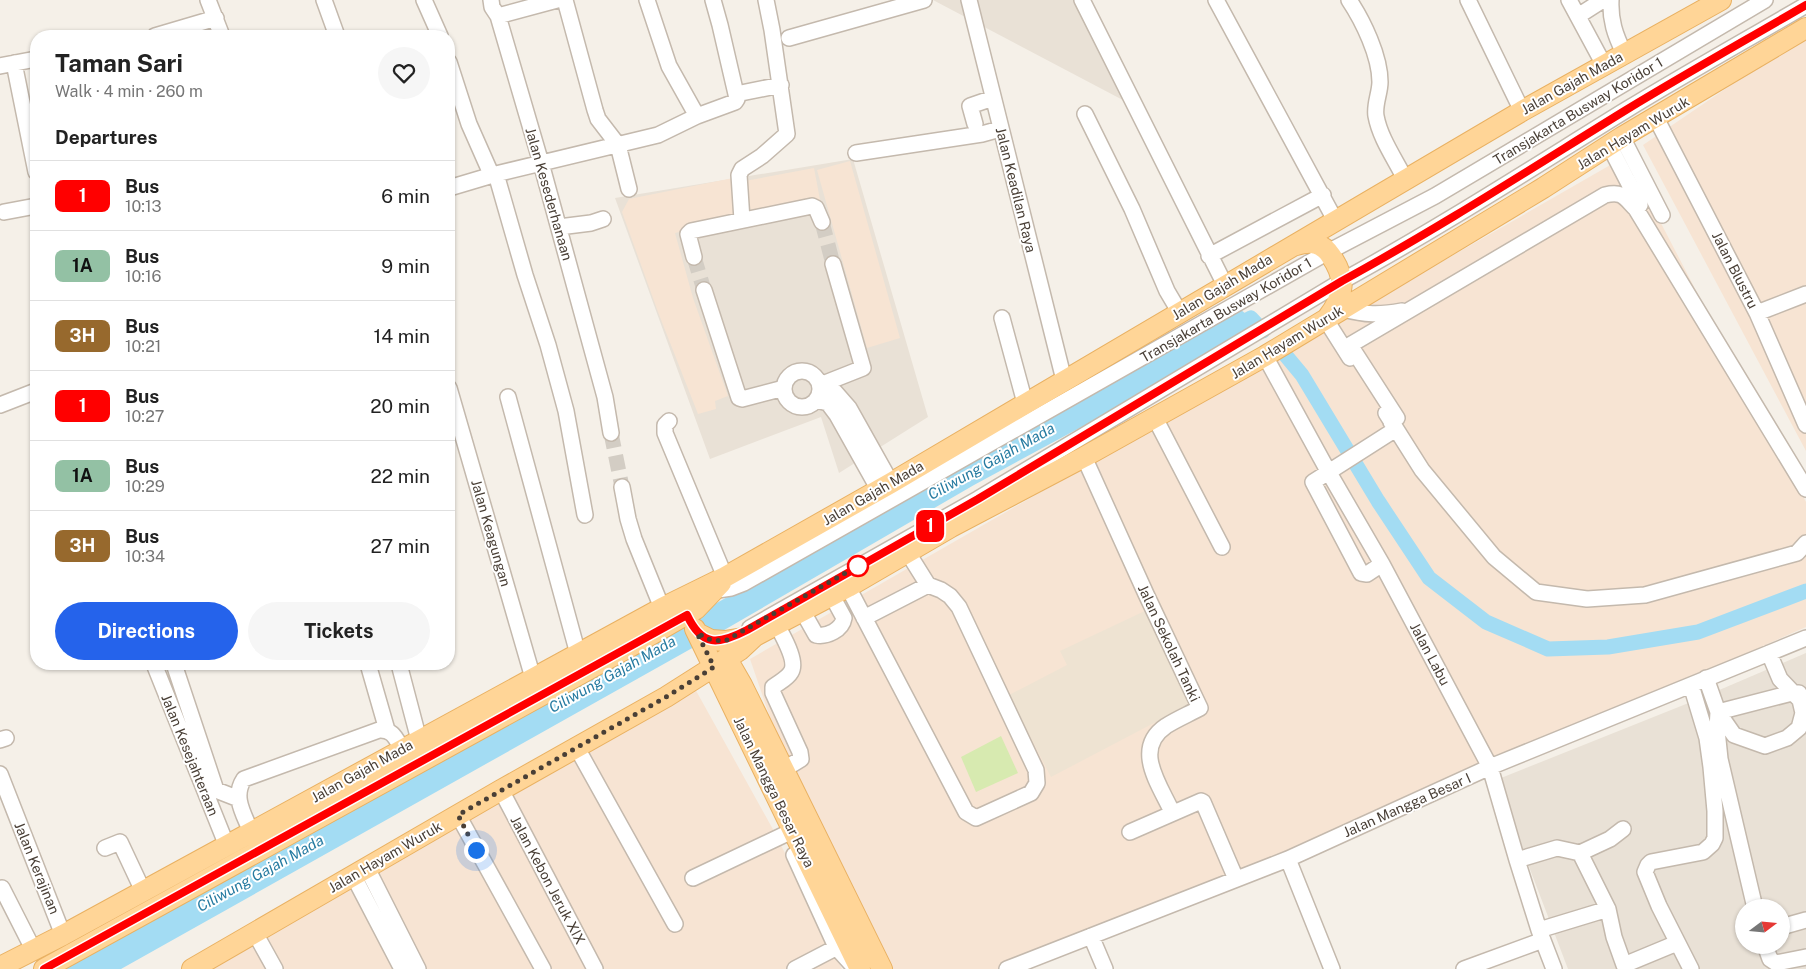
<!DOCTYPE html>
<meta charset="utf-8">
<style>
body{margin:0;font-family:"Public Sans",sans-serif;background:#f6f6f6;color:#222;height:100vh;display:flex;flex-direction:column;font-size:19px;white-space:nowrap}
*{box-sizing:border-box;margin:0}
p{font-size:16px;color:#767676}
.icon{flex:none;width:28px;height:28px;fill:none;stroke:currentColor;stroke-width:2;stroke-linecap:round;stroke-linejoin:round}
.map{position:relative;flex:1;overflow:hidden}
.drawer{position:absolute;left:30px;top:30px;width:425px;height:640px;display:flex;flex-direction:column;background:#fff;border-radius:20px;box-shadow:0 1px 4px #0004}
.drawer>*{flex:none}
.badge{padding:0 10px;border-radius:8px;font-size:18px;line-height:32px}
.needle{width:32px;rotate:74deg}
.fabs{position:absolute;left:1735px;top:899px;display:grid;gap:10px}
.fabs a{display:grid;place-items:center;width:55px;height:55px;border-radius:50%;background:#fff;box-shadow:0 1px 4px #0004;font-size:25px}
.you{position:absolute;width:25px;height:25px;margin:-12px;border:4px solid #fff;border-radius:50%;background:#1a73e8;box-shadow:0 0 0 8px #1a73e833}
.map>.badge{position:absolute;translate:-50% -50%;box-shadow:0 0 0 2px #fff}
h2{padding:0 25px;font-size:19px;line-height:45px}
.round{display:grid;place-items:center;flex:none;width:52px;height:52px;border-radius:26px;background:#f6f6f6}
.head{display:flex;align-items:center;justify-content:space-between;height:85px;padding:0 25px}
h1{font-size:24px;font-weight:700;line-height:38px}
.button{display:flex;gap:10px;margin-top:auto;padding:10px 25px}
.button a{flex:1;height:58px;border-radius:30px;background:#2563eb;color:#fff;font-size:20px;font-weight:700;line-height:58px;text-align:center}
.button a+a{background:#f6f6f6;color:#222}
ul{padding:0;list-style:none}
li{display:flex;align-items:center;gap:15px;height:70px;padding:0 25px;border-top:1px solid #e0e0e0}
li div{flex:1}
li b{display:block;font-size:19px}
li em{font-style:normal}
li .badge{min-width:55px;font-weight:700;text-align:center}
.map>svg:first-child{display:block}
.residential{fill:#e9e1d6;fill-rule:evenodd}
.commercial{fill:#f7e4d3}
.education{fill:#eee3d2}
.green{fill:#d7eab0}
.water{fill:#a3dcf3}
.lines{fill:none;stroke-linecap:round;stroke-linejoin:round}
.canal{stroke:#a3dcf3;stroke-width:15}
.minor-tunnel{stroke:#d3cdc4;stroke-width:15;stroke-dasharray:15 8;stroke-linecap:butt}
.minor-casing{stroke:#c4b9ad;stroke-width:18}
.major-casing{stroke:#e9b162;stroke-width:22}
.minor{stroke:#fff;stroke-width:15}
.major{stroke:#ffd597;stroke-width:20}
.line-casing{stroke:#fff;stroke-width:11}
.line{stroke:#f00;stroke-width:8}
.walk{stroke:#493f36;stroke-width:5;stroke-dasharray:0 9}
.stop-dot{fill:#fff;stroke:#f00;stroke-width:2.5}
.labels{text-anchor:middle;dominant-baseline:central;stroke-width:4;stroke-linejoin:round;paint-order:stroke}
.street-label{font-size:14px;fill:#493f36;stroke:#fff}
.water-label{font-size:15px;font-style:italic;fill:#267ba1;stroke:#fff}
</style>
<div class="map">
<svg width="1806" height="969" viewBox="0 0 1806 969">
<rect width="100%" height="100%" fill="#f5f0e8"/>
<path class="residential" d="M933,0H1077L1138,108Z
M853,159L928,417L839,473L821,417L710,459L615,198Z
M1806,653V969H1568L1496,780L1696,700ZM1744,908H1781V945H1744Z"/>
<path class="commercial" d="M1806,34V451L1643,145Z
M1626,156L1806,502V627L1226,882L1000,969H863L847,942L750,659Z
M850,161L900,338L867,348L817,170Z
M814,168L821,205L752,217L745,181Z
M733,178L740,217L675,233L693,298L728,396L715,401L716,409L698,414L658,312L622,212L629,199Z
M694,687L775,833L842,969H201Z"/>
<path class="education" d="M1149,609L1192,703L1051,777L1009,695L1067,665L1060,651Z"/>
<path class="green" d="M1001,736L1018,773L976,792L961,757Z"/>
<path class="water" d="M1241,310L1251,318L1252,335L974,485L719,633L121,969H62Z"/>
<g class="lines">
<path class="canal" d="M1234,327L1251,318L1263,331
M1282,351L1302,375L1378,501L1429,578L1486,622L1548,649L1608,647L1698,632L1806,591"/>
<path class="minor-tunnel" d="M822,222L833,264
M694,257L704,290
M611,433L622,487"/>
<defs>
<path id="minor" d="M208,0L222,36
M324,0L337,36
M424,0L440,36
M491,0L492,7L498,16L541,163L605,397L611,433
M565,0L595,110L598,119L618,145L629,189
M647,0L669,66L697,116
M713,0L720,25L736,94
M969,0L1064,380
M1082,0L1225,285
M1216,0L1335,220
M1349,0C1363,21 1380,56 1380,82C1380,93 1374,105 1376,116C1380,138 1395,159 1405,179
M1468,0L1522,111
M1569,0L1604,65
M1611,0C1610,20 1615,35 1624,53
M498,16L557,0
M1578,16L1603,0
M155,36L216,18
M789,38L924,0
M449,62L469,124L492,176
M14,63L36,172
M0,66L36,59
M1085,114L1132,209L1167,291L1180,313
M1656,118L1757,313L1806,425
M975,124L970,106L993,98
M1622,137L1662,215
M1609,145L1640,205
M856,153L982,134L1000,129
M496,174L525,275L548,345L566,411L585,515
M449,188L496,174L658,135L697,116L735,102L737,99L736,94L781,85
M4,212L36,206
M742,220L739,175L742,169L762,156L787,134L772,30L766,0
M559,227L591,223L603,219
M1209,256L1323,195
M694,257L688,234L691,231L812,206L816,208L822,222
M704,290L739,398L742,399L784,388
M1344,309C1365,315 1380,315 1402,311
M1757,313L1806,294
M1002,318L1025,403
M1326,320L1350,358
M1265,356L1328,471L1382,564L1490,767L1517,860L1539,930L1554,969
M784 389a18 18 0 1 1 36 0a18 18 0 1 1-36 0Z
M820,385L863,368L833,264
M820,385L835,392L849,408L891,483
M449,388L533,678
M508,397L578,654
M816,400L828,403L837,415L879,490
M0,405L36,391
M1386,413L1422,470L1494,557L1536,592L1587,599L1645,595L1797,553L1806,543
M1155,418L1222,547
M669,421L665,425V433L725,577
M1391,422L1397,418L1350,345L1605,195C1623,191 1624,197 1636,209L1806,489
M1084,457L1146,594L1200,708C1189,714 1177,719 1166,726C1132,749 1160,785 1172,812
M622,487L628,519L634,539L662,608
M1382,564L1367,574L1361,573L1313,482L1396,429
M848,587L966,812L976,818L1031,793L1037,783L1036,770L959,607L950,596L941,590L928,585L908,553
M711,591L731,588L744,583L1328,252L1435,196L1765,0
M803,612L816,635C827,637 842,630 844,618L832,596
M864,618L928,585
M777,625C782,635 798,661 791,672C787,679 779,682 773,687V693L800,752L801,759L783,770
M750,628L978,499L1342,281C1439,228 1532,168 1626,110C1685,74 1746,40 1806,5
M154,664L227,846
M174,664L216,790L239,799
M368,664L387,730
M399,664L419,740
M1706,678L1718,712L1734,735L1765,746L1787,738L1799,728L1803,713L1800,700L1780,679L1769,653
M1691,685L1707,738L1711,767L1715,811V838L1712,844L1703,852L1651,862L1648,865L1645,872L1659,906L1691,969
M1718,712L1717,730L1720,759L1755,908
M1718,712L1792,693H1799
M0,740L6,738
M577,748L675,924
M0,774L63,935
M501,790L595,969
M458,815L543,969
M251,832C244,814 232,797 244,779L379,730C393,729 396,739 402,749
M1130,832L1201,801L1203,802L1236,879
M105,848L120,842L143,891
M794,855L836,947L855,968
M1288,859L1332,969
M1517,860L1557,848L1580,853L1610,839L1623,829
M367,868L418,969
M353,875L402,969
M693,878L792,831
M2,888L33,949
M1608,909L1614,937L1624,965L1677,943
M1781,927L1806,920
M1539,930L1608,909L1580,853
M255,933L275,969
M1091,936L1105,969
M1765,945L1770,959L1776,963L1806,957
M795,969L843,944
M1007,969L1288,859L1490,767L1806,638
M1464,969L1543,940"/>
<path id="major" d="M1293,246C1300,244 1309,241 1316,244C1323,246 1328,251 1331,256C1347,279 1344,296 1328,317
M695,629L860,969
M697,633L711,640L725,641L755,636L848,587L951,527L1084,457L1265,356L1543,188L1622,137L1806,28
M727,659L742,685L882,969
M0,967L63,935L662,608L725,577L891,483L1522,111L1721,0
M44,969L633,645L696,609L721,583
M192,969L501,790L666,697L740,650L755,636"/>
</defs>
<use href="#minor" class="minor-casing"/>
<use href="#major" class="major-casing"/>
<use href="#minor" class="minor"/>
<use href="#major" class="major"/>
</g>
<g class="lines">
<defs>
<path id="line" d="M44,969L687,615C702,647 718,645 747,630L978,499L1342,281C1439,228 1532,168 1626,110C1685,74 1746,40 1806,5"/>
</defs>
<use href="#line" class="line-casing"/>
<use href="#line" class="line"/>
<path class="walk" d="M476,850L458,815L666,697L714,667L697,633L711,640L725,641L858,566"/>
</g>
<circle class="stop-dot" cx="858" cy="566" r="10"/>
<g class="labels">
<g class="street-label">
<text transform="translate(1572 83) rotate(-29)">Jalan Gajah Mada</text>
<text transform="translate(1578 111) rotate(-31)">Transjakarta Busway Koridor 1</text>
<text transform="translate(1633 133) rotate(-31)">Jalan Hayam Wuruk</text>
<text transform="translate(1016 190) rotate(76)">Jalan Keadilan Raya</text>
<text transform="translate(549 194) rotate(74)">Jalan Kesederhanaan</text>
<text transform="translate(1735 270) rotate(63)">Jalan Blustru</text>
<text transform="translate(1222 287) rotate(-31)">Jalan Gajah Mada</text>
<text transform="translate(1226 310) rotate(-30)">Transjakarta Busway Koridor 1</text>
<text transform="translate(1287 342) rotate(-31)">Jalan Hayam Wuruk</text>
<text transform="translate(873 493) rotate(-30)">Jalan Gajah Mada</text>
<text transform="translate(491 533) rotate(74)">Jalan Keagungan</text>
<text transform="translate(1169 643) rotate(65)">Jalan Sekolah Tanki</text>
<text transform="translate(1430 654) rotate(62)">Jalan Labu</text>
<text transform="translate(190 755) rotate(68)">Jalan Kesejahteraan</text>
<text transform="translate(362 771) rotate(-29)">Jalan Gajah Mada</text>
<text transform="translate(774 792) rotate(64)">Jalan Mangga Besar Raya</text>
<text transform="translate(1407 805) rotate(-24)">Jalan Mangga Besar I</text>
<text transform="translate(385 857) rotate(-30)">Jalan Hayam Wuruk</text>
<text transform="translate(37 868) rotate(68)">Jalan Kerajinan</text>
<text transform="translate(548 880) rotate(62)">Jalan Kebon Jeruk XIX</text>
</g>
<g class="water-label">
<text transform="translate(991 461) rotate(-29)">Ciliwung Gajah Mada</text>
<text transform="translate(612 674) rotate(-29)">Ciliwung Gajah Mada</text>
<text transform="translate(260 873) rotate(-29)">Ciliwung Gajah Mada</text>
</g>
</g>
</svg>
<div class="fabs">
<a><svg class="needle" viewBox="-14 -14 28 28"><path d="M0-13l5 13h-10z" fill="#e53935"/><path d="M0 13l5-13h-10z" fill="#767676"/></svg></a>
</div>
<div class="you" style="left:476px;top:850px"></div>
<b class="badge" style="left:930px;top:526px;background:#f00;color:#fff">1</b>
<section class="drawer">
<div class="head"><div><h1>Taman Sari</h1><p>Walk · 4 min · 260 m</p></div><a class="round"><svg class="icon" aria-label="heart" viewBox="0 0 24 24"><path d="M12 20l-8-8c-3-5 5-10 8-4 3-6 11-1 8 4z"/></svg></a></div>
<h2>Departures</h2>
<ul>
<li><span class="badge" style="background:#f00;color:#fff">1</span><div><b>Bus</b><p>10:13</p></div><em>6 min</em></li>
<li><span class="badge" style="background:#93c1a4;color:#111">1A</span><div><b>Bus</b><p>10:16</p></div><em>9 min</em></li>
<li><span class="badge" style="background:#97692d;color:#fff">3H</span><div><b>Bus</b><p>10:21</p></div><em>14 min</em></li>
<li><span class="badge" style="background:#f00;color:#fff">1</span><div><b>Bus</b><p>10:27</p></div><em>20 min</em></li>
<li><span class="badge" style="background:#93c1a4;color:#111">1A</span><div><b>Bus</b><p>10:29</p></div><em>22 min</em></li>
<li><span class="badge" style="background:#97692d;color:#fff">3H</span><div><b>Bus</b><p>10:34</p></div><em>27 min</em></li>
</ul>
<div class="button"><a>Directions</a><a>Tickets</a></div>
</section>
</div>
